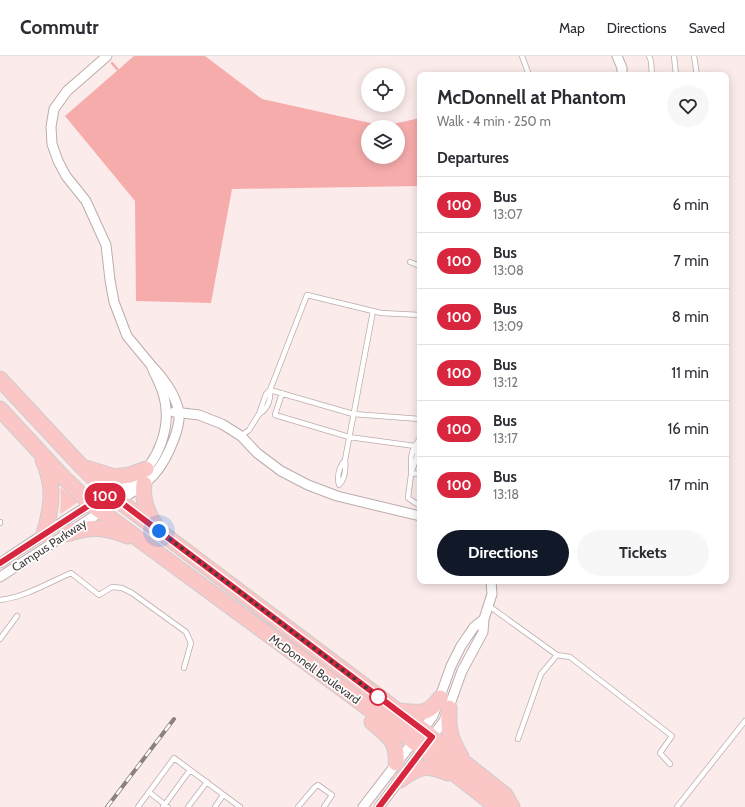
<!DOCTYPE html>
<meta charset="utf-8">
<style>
body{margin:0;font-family:Cabin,sans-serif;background:#f7f7f7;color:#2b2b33;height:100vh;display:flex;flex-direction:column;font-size:15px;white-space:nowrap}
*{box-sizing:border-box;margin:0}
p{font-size:13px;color:#7c7c81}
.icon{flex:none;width:22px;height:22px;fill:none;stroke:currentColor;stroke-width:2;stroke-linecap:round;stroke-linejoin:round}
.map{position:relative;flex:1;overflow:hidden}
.side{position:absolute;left:417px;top:16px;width:312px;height:512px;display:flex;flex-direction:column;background:#fff;border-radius:8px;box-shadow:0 2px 10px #0003}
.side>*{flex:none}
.badge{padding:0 8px;border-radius:13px;font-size:14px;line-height:26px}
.buttons{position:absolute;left:361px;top:12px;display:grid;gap:8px}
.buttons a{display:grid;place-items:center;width:44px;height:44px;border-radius:50%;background:#fff;box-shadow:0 2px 10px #0003;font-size:20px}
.you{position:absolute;width:20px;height:20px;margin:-10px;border:3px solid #fff;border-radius:50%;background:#1a73e8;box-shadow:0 0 0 6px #1a73e833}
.map>.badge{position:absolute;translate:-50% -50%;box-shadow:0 0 0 2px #fff}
h2{padding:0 20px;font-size:15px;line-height:36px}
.round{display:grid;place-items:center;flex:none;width:42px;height:42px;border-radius:21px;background:#f7f7f7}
.head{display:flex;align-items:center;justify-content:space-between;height:68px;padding:0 20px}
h1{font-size:19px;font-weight:700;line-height:30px}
.cta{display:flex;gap:8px;margin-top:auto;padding:8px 20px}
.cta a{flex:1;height:46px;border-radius:24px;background:#111827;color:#fff;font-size:16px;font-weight:700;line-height:46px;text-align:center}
.cta a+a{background:#f7f7f7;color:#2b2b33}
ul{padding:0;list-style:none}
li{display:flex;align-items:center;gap:12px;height:56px;padding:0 20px;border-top:1px solid #e1e1e2}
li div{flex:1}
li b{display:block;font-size:15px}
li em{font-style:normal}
li .badge{min-width:44px;font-weight:700;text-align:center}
header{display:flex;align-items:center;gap:24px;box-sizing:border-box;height:56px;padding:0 20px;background:#fff;border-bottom:1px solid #e1e1e2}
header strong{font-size:19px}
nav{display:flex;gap:22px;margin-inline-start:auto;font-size:14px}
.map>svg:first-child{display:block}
.green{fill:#fbc5c4}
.water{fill:#f7acac;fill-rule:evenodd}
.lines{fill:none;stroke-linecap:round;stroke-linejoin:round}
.stream{stroke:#f7acac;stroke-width:2.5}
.lane-casing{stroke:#bcacac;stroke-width:6}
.street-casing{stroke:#bcacac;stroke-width:11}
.primary-casing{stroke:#cecccc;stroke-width:17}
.lane{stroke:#fff;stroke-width:4.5}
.street{stroke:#fff;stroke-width:9}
.primary{stroke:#fbc6c6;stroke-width:15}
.rail-casing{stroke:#8b8080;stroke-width:4}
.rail{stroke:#fff;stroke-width:2.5;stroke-dasharray:8;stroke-linecap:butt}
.line-casing{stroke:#fff;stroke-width:9}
.line{stroke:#d7263d;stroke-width:6}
.walk{stroke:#423b3b;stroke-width:4;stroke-dasharray:0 7.2}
.stop-dot{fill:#fff;stroke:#d7263d;stroke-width:2}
.labels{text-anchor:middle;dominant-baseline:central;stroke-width:3.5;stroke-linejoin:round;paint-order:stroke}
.street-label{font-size:12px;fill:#423b3b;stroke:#fff}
</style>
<header>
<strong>Commutr</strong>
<nav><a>Map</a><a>Directions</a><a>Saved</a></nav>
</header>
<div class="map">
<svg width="745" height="751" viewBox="0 0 745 751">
<rect width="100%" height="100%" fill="#fcebeb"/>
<path class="green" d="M60,432H61L78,446L62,457H60L61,442Z"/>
<path class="water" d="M134,0H205L262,43L384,70L420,62V130L232,133L211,247L136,245L135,145L65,60ZM368,71H398V101H368Z"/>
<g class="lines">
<path class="stream" d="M112,7L118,14"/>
<defs>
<path id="lane" d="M522,0L529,19
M649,0L651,5L652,19
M674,0L676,19
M694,0L697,19
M410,206L420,210
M420,259L381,257L307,239L270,334L353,358L420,363
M270,334C271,343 268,353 259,358L266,338Z
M282,337L275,359L349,381L415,390L420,382
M241,380L249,374L259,358
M415,390C409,399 412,409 411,419C410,426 409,434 408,442L417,448
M415,390C420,398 414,409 411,417L420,418
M345,404L373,255
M345,404C346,413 345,423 339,429C337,420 339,411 345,404Z
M0,466V467
M0,544C25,541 48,527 71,517L99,539L112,531L122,532L132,537L186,576L191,587L184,612
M489,550L557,599L541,618L518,683
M0,583L17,560
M557,599L570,601L672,680L660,697L670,708
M149,736L168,751
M138,751L174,702L240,751
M163,751L190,714
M188,751L207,726
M215,751L223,739
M298,751L315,731L318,729L332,739L324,751
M677,751L745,665"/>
<path id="street" d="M107,0L67,35L54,53L51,71L52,88L58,105L66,120L86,145L106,189L110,224L114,246L127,280L151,309
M617,0L622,12V19
M174,356L199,359L222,368L241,380L257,397L281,415L308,429L337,440L420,460
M0,507C30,487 59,468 89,449C103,441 119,435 132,426C159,407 173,369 163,337C160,328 155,319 151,309C163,322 175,337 179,356C180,364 177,375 174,383C162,415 149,428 119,444L0,521
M363,751L433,660L451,610L461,590L474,571L484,563
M379,751L444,665L462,615L483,576L484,563L492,538L491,525"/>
<path id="primary" d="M0,323L82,411L110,438L423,674L505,739L512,751
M0,353L61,419L91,448L413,685L497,751H512
M43,404C55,430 52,451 44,478
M86,412L115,421L130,419L146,413
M144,428C142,445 147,455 155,469
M67,478C92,470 103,471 128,480
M449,652C448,674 450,682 461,701
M397,655C417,656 427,661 440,642
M372,666C387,679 398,685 396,707
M400,724C419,710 425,708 448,717"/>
</defs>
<use href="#lane" class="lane-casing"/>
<use href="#street" class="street-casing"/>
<use href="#primary" class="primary-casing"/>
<use href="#lane" class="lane"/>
<use href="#street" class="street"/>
<use href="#primary" class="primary"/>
<defs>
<path id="rail" d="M107,751L174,663"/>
</defs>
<use href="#rail" class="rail-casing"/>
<use href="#rail" class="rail"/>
</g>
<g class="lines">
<defs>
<path id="line" d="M0,507L91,448L110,438L432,681L379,751"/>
</defs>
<use href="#line" class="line-casing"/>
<use href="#line" class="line"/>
<path class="walk" d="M159,475L384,645L378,641"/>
</g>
<circle class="stop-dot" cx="378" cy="641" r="8"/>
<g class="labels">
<g class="street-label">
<text transform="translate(49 489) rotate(-33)">Campus Parkway</text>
<text transform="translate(315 613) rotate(36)">McDonnell Boulevard</text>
</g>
</g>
</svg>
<div class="buttons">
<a><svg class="icon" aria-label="locate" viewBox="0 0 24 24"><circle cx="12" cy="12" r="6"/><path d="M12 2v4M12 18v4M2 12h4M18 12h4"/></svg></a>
<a><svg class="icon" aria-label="layers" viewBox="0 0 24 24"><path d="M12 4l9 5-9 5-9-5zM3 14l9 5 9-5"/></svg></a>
</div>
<div class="you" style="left:159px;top:475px"></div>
<b class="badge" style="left:105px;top:440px;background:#d7263d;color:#fff">100</b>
<section class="side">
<div class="head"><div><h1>McDonnell at Phantom</h1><p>Walk · 4 min · 250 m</p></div><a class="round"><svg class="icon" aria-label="heart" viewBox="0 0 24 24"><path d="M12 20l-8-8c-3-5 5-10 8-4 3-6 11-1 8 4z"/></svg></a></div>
<h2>Departures</h2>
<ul>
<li><span class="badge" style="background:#d7263d;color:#fff">100</span><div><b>Bus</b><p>13:07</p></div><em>6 min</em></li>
<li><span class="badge" style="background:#d7263d;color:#fff">100</span><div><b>Bus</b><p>13:08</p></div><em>7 min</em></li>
<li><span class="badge" style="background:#d7263d;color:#fff">100</span><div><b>Bus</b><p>13:09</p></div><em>8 min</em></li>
<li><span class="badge" style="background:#d7263d;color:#fff">100</span><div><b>Bus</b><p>13:12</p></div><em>11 min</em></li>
<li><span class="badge" style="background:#d7263d;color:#fff">100</span><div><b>Bus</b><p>13:17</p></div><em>16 min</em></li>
<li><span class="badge" style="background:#d7263d;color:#fff">100</span><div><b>Bus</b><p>13:18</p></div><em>17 min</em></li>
</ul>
<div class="cta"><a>Directions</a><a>Tickets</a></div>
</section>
</div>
